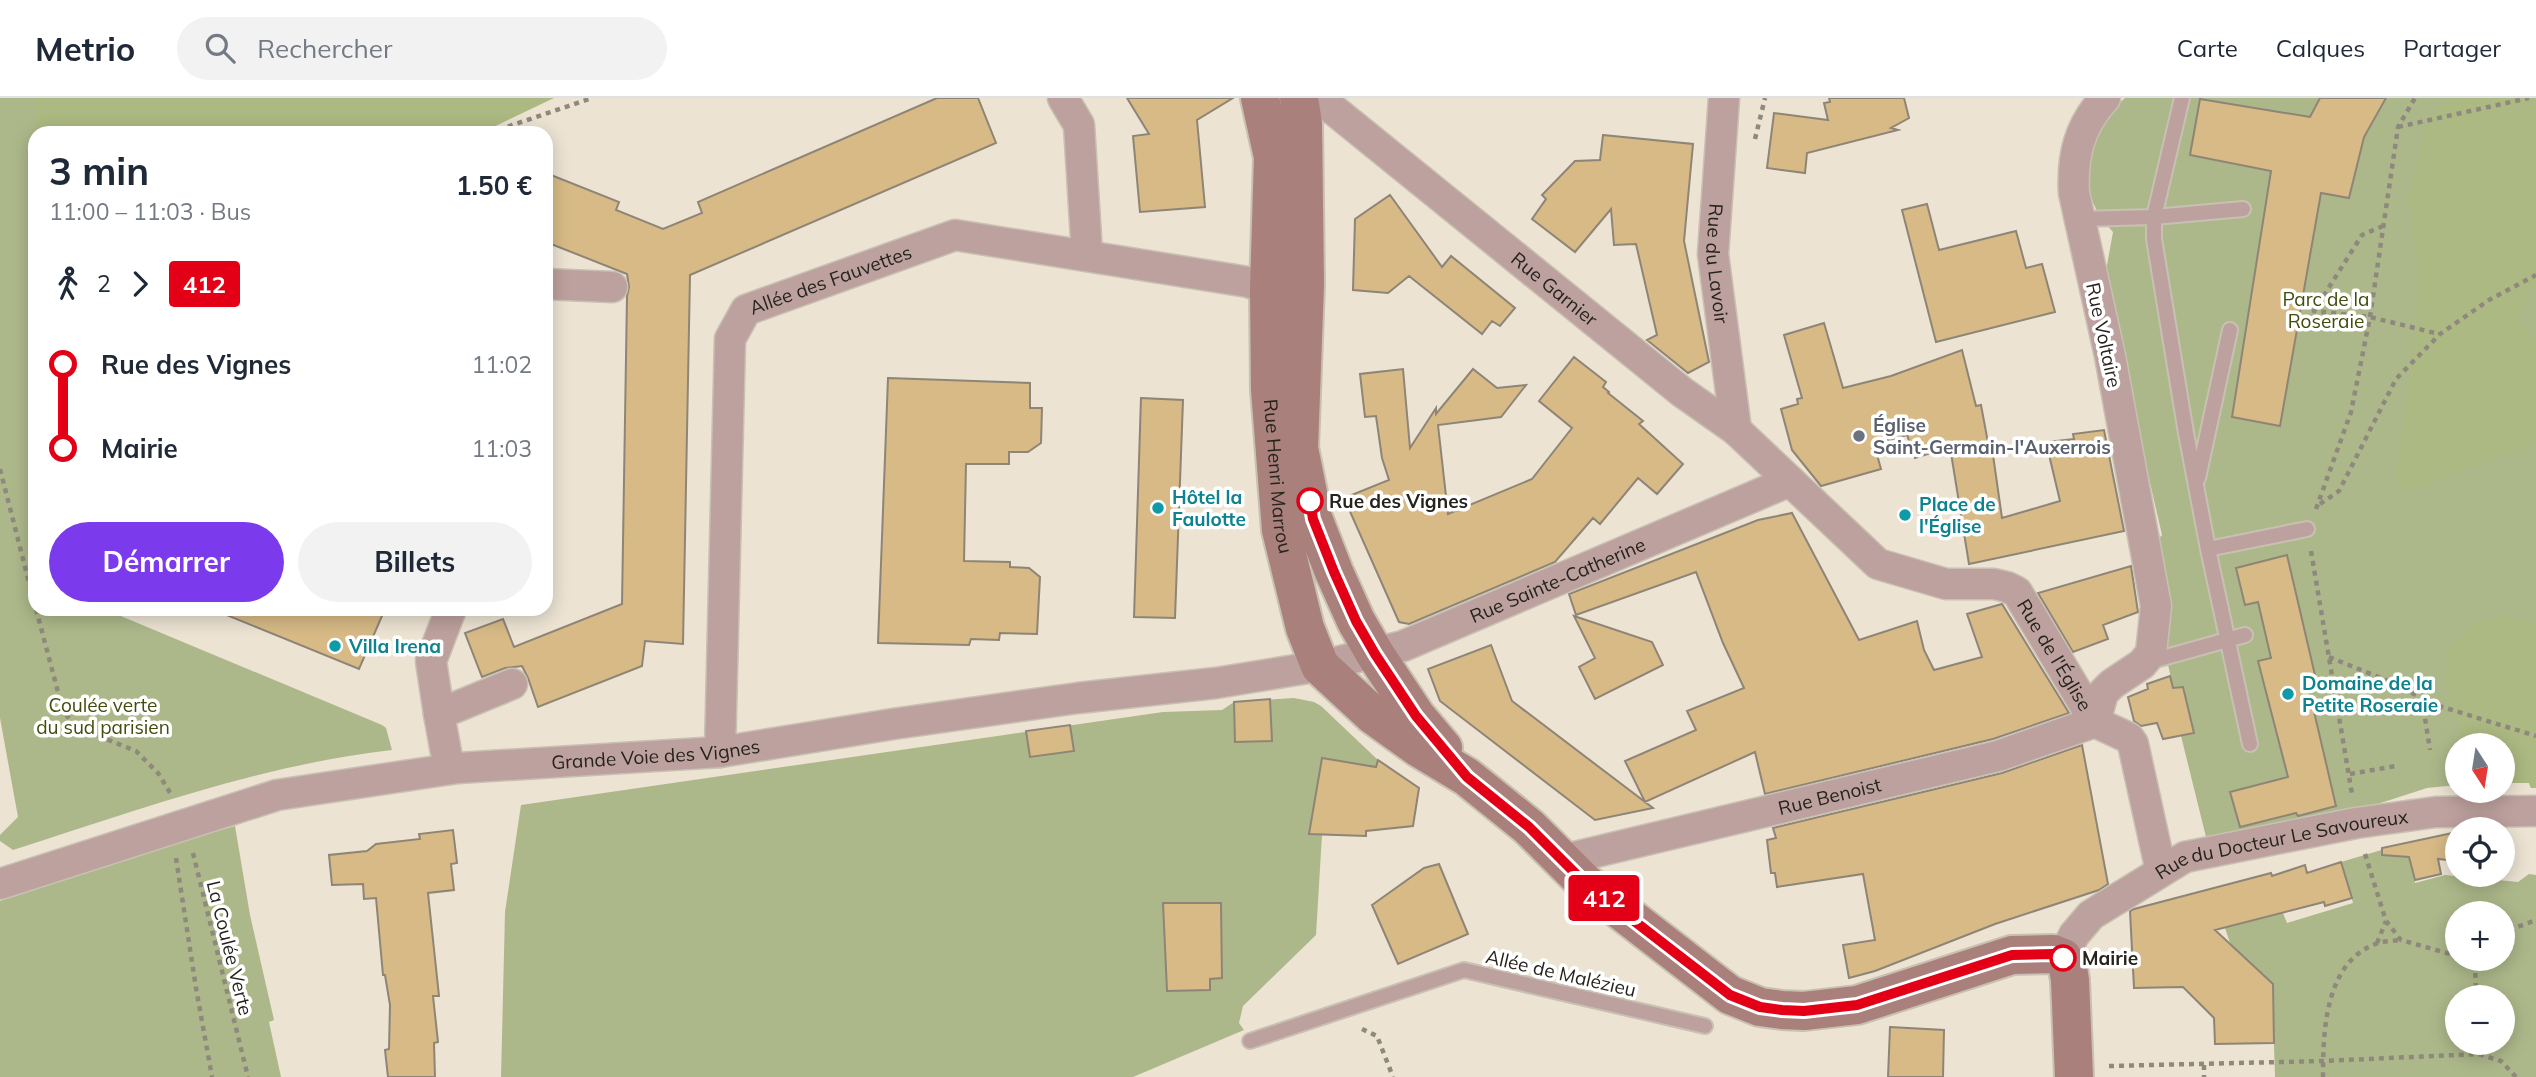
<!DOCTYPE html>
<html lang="fr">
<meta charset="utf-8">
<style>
body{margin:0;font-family:Mulish,sans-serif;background:#f2f2f3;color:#1f2937;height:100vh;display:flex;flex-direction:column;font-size:26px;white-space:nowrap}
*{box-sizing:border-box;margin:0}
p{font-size:23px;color:#747a83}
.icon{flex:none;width:38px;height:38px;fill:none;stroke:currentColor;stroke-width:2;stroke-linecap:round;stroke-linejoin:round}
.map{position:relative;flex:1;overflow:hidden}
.sheet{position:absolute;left:28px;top:28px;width:525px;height:490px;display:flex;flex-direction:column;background:#fff;border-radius:21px;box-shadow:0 4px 18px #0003}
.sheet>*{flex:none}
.badge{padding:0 14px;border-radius:5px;font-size:24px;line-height:46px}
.needle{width:46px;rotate:168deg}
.controls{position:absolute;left:2445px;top:635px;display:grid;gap:14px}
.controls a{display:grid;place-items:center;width:70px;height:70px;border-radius:50%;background:#fff;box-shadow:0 4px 18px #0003;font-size:35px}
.map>.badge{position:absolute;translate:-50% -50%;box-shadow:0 0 0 4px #fff}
.legs{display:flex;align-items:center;gap:10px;height:77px;padding:0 21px;font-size:23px}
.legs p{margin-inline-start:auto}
.headline{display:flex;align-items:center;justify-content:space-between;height:119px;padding:0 21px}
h1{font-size:38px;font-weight:700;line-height:52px}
.cta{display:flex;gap:14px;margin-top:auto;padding:14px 21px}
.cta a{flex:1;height:80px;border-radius:42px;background:#7c3aed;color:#fff;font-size:28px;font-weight:700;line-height:80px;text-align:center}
.cta a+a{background:#f2f2f3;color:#1f2937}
ul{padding:0 21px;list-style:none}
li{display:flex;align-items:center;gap:24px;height:84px;font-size:26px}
li i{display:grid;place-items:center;width:10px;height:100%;margin:0 9px;background:currentColor}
li i::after{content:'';width:18px;height:18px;margin:-9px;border:5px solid;border-radius:50%;background:#fff}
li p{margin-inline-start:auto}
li:first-child i{background:linear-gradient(#0000 50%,currentColor 0)}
li:last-child i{background:linear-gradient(currentColor 50%,#0000 0)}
header{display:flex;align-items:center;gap:42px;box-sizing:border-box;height:98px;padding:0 35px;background:#fff;border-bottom:2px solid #e0e1e3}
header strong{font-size:33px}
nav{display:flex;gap:38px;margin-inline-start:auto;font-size:24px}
.search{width:490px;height:63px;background:#f2f2f3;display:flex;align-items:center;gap:18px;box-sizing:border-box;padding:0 24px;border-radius:38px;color:#747a83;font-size:26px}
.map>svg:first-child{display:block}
.green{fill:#adb88a;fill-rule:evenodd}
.forest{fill:#adb982}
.building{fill:#d7ba86;stroke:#8e8577;stroke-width:2}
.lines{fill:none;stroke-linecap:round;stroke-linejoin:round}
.lane-casing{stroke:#c8c0b2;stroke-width:18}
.street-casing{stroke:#c8c0b2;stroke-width:33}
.secondary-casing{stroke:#c8c0b2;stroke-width:42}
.path{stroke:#8f897d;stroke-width:4.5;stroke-dasharray:5 5;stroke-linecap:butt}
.lane{stroke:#bda19e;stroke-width:14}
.street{stroke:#bda19e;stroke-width:30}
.secondary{stroke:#a9807c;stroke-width:38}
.line-1-casing{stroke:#fff;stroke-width:16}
.line-1{stroke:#e30017;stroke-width:10}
.worship-dot{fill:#6b7280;stroke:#fff;stroke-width:2.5}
.stop-1-dot{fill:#fff;stroke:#e30017;stroke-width:3.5}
.culture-dot{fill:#0f9aa8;stroke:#fff;stroke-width:2.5}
.labels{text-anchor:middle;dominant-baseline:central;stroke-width:7;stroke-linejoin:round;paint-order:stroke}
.street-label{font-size:19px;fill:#26231d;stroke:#fff}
.park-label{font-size:19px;fill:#424d0d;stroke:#fff}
.worship-label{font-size:19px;font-weight:bold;fill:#5b616d;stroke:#fff;text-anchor:start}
.culture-label{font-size:19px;font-weight:bold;fill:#0d838f;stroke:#fff;text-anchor:start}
.stop-label{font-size:19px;font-weight:bold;fill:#26231d;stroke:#fff;text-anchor:start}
</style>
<header>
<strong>Metrio</strong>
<div class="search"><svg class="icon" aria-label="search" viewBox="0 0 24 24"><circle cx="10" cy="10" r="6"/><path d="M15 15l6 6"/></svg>Rechercher</div>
<nav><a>Carte</a><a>Calques</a><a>Partager</a></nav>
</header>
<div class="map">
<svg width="2536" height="979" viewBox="0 0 2536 979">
<rect width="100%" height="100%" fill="#ece3d3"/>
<path class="green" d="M0,0H35V511H104L382,627L386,630L392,652C261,667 138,712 13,752L0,743V737L18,719L0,620Z
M2125,0H2536V690H2531L2529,685H2503L2502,648H2457V687L2427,690L2359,712L2207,743L2181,638L2194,635L2183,589L2173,590L2160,529L2152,447L2162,437L2104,184L2113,134C2071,91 2083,37 2125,0Z
M1294,600L1314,604L1321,608L1378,662L1366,738L1322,737L1316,837L1243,908L1239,925L1244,932L1133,979H501L505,814L521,707L1163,614L1222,612L1234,604Z
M235,728L250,817L274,922L269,924L281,979H0V803L189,741Z
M2405,745L2415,785L2445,777L2518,784L2529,776L2536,777V979H2275L2272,886L2230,845L2225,830L2283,815L2287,825L2353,805L2341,764ZM2457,816H2502V861H2457ZM2457,900H2502V945H2457Z"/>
<path class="forest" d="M35,0H554L481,35H35V298Z
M2452,0H2536V189L2530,193L2517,221L2536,243V342L2528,348L2411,393L2394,383L2406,311L2418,203L2417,160L2408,97L2430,21Z
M2507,518L2536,525V690H2531L2529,685H2503L2502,648L2464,647L2446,588L2447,550L2474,525Z"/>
<path class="building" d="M937,0H978L996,45L690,177L683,546L645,543L642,568L538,609L528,580L522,568L505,570L482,579L465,535L503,521L514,549L622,506L627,198L629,189L627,176L546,144V75L619,104L616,112L663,131L702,115L698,104Z
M1127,0H1233L1197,22L1205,109L1140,114L1133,38L1149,36Z
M1829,0H1904L1909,20L1891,30L1898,32L1807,55L1805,75L1767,70L1774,15L1828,22L1824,5L1830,4Z
M2320,0H2386L2364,39L2349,100L2321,95L2280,328L2232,319L2271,73L2190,57L2200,1L2310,19Z
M1603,37L1693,46L1684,143L1709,264L1688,275L1647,242L1657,237L1636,146L1614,147L1611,111L1575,154L1532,121L1546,101L1542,97L1575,63L1600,62Z
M1390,97L1442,169L1451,158L1515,210L1500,228L1492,223L1482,236L1409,178L1388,195L1353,192L1355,121Z
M1927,106L1939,152L2016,133L2026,170L2042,166L2055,214L1936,244L1902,112Z
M1824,225L1843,290L1891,278L1962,252L1976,308L1981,307L1989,350H1992L2002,420L2060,403L2046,344L2074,341L2073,336L2104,332L2124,433L1969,466L1950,349L1915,360L1907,337L1874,346L1881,371L1821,388L1792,352L1781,311L1798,306L1797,301L1802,300L1784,237Z
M1574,259L1606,284L1603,289L1609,294L1608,295L1643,323L1639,326L1683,366L1657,396L1638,380L1600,426L1593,420L1555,464L1409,526L1399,524L1344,400L1389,382L1382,360L1376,318L1365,319L1360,276L1403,271L1410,350L1436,310V316L1473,271L1497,290L1526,287L1501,319L1438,327L1448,416L1532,381L1572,330L1539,303Z
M888,280L1030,285V310H1042L1041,345L1028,354H1009V366H966L964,463L1010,464V469L1029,470L1040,479L1037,536L1000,535L999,542L971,541L969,547L878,545Z
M1141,300L1183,302L1175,520L1134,519Z
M1792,415L1859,542L1917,523L1924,552L1934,572L1982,559L1967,516L2002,506L2069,615L1993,641L1765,696L1755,654L1645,704L1625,663L1696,632L1687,613L1744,590L1723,545L1696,474L1576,517L1569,496L1758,422Z
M2287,457L2318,590L2309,592L2336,708L2298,718L2296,715L2240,729L2230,694L2288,679L2258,563L2271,560L2258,504L2245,507L2236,470Z
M2131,468L2138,514L2103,527L2108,541L2073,554L2038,495Z
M212,511H385L359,571Z
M1574,518L1652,544L1663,567L1595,601L1579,569L1595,560Z
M1491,547L1512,603L1653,710L1595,722L1440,603L1428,571Z
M2170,578L2173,590L2183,589L2194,635L2163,641L2157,625L2141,628L2134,623L2128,599L2148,591L2147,586Z
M1270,601L1272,643L1235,644L1234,604Z
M1070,627L1074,653L1030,659L1026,633Z
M2082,647L2108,786L2099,792L1995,826L1875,873L1849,880L1843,847L1875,842L1863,776L1777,789L1775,775H1771L1767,742L1776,740L1773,730L2002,675Z
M1322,660L1376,669L1378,662L1419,690L1413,728L1366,733V738L1309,736Z
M453,732L457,765L451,766L454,792L428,795L439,898H433L438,944L434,945L435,979H388L385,952L389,951L390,907L385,877H383L376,800L364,801L363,786L332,787L329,757L367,753L376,746L420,741L419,736Z
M2457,734V763L2438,761L2441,776L2415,782L2409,759L2382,757V750Z
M2341,764L2352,800L2325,808L2324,804L2215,832L2273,886L2274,945L2215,946L2214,920L2183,889L2134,890L2130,813L2134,811L2271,775L2272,778L2305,767L2307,775Z
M1439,766L1468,836L1398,866L1372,807L1424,770Z
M1163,805H1221L1222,880L1210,881V892L1167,893Z
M1890,929L1944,932L1943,979H1888Z"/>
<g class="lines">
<defs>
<path id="lane" d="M2182,0L2154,119V141L2186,335L2208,451L2307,431
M2079,121L2154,119L2243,111
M2198,380L2230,232
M2208,451L2250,646
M2148,564L2245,537
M1250,943L1464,872L1705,928"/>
<g id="street">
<path d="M1063,0L1079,27L1087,156"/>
<path id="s1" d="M1319,0L1682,294L1736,332L1878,466L1946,486H1994L2007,489L2017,494L2095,624L2129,640L2133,646L2161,773"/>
<path id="s2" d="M1724,0L1713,156L1736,332"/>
<path d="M546,186L612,189"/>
<path d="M439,616L431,563L451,511"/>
<path d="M2095,624L2103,595L2112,586L2142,566L2151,555L2156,508L2110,258L2074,95C2072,58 2079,28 2105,0"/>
<path id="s3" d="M720,654L730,241L746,212L955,137L1248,184L1269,191"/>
<path d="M449,671L439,616L512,586"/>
<path id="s4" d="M1562,762L1998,658L2095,624"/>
<path id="s5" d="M0,786L277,697L458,670L720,654L893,626L1078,600L1216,585L1320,568L1403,548L1790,383"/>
<path id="s6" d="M2063,860L2074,837L2091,817L2185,759L2356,725L2436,714L2536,713"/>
</g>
<g id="secondary">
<path id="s7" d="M1260,0L1273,59L1269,191L1270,291L1281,432L1305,530L1320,568L1373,617L1419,650L1467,679L1529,729L1585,785L1730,897L1760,909L1782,912L1804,913L1857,907L2012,857L2053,856L2063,860L2068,870L2070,882L2074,979"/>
<path d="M1299,0L1303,26L1305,186L1299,350L1313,420L1334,474L1356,523L1375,556L1416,618L1443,650"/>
</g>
</defs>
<use href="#lane" class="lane-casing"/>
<use href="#street" class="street-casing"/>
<use href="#secondary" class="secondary-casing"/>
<path class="path" d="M2398,29L2529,0
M489,35L592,0
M1755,41L1765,0
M2383,128L2362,137L2314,213L2370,219L2439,236
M0,371L35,508
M2320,406L2339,393L2396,281L2440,236L2489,202L2536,177
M2316,411L2351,314L2370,219L2398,29L2415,0
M2311,453L2352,696
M36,511L63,613L76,629L136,653L158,675L172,698
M2329,559L2386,582L2436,607L2536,638
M2422,601L2430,652
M2350,676L2396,668
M193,755L248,979
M2365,756L2386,823L2401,842L2457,858
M176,760L196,890L212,979
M2502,840L2515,830L2536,822
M2377,845L2386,823
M2466,861L2475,863
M2476,900L2475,863L2478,861
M1362,931L1377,938L1393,979
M2479,956L2501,963L2516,979
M2204,967V979
M2109,968L2323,963L2479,956L2478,945
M2323,979C2323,932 2325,863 2378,845C2385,843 2393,843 2400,842"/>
<use href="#lane" class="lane"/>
<use href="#street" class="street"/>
<use href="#secondary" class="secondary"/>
</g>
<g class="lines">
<defs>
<path id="line-1" d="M1310,403L1313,421L1334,474L1356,523L1375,556L1416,618L1467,679L1529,729L1585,785L1730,897L1760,909L1782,912L1804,913L1857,907L2012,857L2053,856L2063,860"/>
</defs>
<use href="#line-1" class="line-1-casing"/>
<use href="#line-1" class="line-1"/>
</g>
<circle class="worship-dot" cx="1859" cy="338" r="7"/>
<g class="stop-1-dot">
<circle cx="1310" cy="403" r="12"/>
<circle cx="2063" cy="860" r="12"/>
</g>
<g class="culture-dot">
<circle cx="1158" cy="410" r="7"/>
<circle cx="1905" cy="417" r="7"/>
<circle cx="335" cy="548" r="7"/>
<circle cx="2288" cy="596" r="7"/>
</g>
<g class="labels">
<g class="street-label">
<text stroke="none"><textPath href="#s2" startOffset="166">Rue du Lavoir</textPath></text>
<text stroke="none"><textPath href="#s3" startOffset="536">Allée des Fauvettes</textPath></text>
<text stroke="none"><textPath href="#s1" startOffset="303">Rue Garnier</textPath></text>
<text transform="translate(2104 237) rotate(78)">Rue Voltaire</text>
<text stroke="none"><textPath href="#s7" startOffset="380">Rue Henri Marrou</textPath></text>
<text stroke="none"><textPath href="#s5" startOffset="1596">Rue Sainte-Catherine</textPath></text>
<text stroke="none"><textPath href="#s1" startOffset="945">Rue de l'Église</textPath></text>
<text stroke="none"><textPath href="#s5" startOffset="672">Grande Voie des Vignes</textPath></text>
<text stroke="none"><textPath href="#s4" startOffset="275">Rue Benoist</textPath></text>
<text stroke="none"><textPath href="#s6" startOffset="259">Rue du Docteur Le Savoureux</textPath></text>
<text transform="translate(230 850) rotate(76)">La Coulée Verte</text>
<text transform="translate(1561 875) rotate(13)">Allée de Malézieu</text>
</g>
<g class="park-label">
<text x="2326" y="201">Parc de la<tspan x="2326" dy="22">Roseraie</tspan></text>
<text x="103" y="607">Coulée verte<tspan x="103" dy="22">du sud parisien</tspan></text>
</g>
<g class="worship-label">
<text x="1873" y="327">Église<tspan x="1873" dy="22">Saint-Germain-l'Auxerrois</tspan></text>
</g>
<g class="culture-label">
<text x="1172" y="399">Hôtel la<tspan x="1172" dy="22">Faulotte</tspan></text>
<text x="1919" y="406">Place de<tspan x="1919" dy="22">l'Église</tspan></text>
<text x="349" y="548">Villa Irena</text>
<text x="2302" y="585">Domaine de la<tspan x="2302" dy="22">Petite Roseraie</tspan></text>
</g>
<g class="stop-label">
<text x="1329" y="403">Rue des Vignes</text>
<text x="2082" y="860">Mairie</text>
</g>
</g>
</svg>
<div class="controls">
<a><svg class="needle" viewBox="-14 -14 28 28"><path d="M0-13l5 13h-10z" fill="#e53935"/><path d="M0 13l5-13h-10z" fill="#747a83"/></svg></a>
<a><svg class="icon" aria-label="locate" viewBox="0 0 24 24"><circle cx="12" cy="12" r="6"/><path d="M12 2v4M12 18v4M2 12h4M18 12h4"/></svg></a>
<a>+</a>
<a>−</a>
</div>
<b class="badge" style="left:1604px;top:800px;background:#e30017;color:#fff">412</b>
<section class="sheet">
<div class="headline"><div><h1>3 min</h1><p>11:00 – 11:03 · Bus</p></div><b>1.50 €</b></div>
<div class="legs"><svg class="icon" aria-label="walk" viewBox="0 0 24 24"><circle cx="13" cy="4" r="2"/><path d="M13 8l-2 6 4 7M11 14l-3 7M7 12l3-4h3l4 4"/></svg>2<svg class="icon" aria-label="forward" viewBox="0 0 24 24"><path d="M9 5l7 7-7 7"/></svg><b class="badge" style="background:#e30017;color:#fff">412</b></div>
<ul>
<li><i style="color:#e30017"></i><b>Rue des Vignes</b><p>11:02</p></li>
<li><i style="color:#e30017"></i><b>Mairie</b><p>11:03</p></li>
</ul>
<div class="cta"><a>Démarrer</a><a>Billets</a></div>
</section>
</div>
